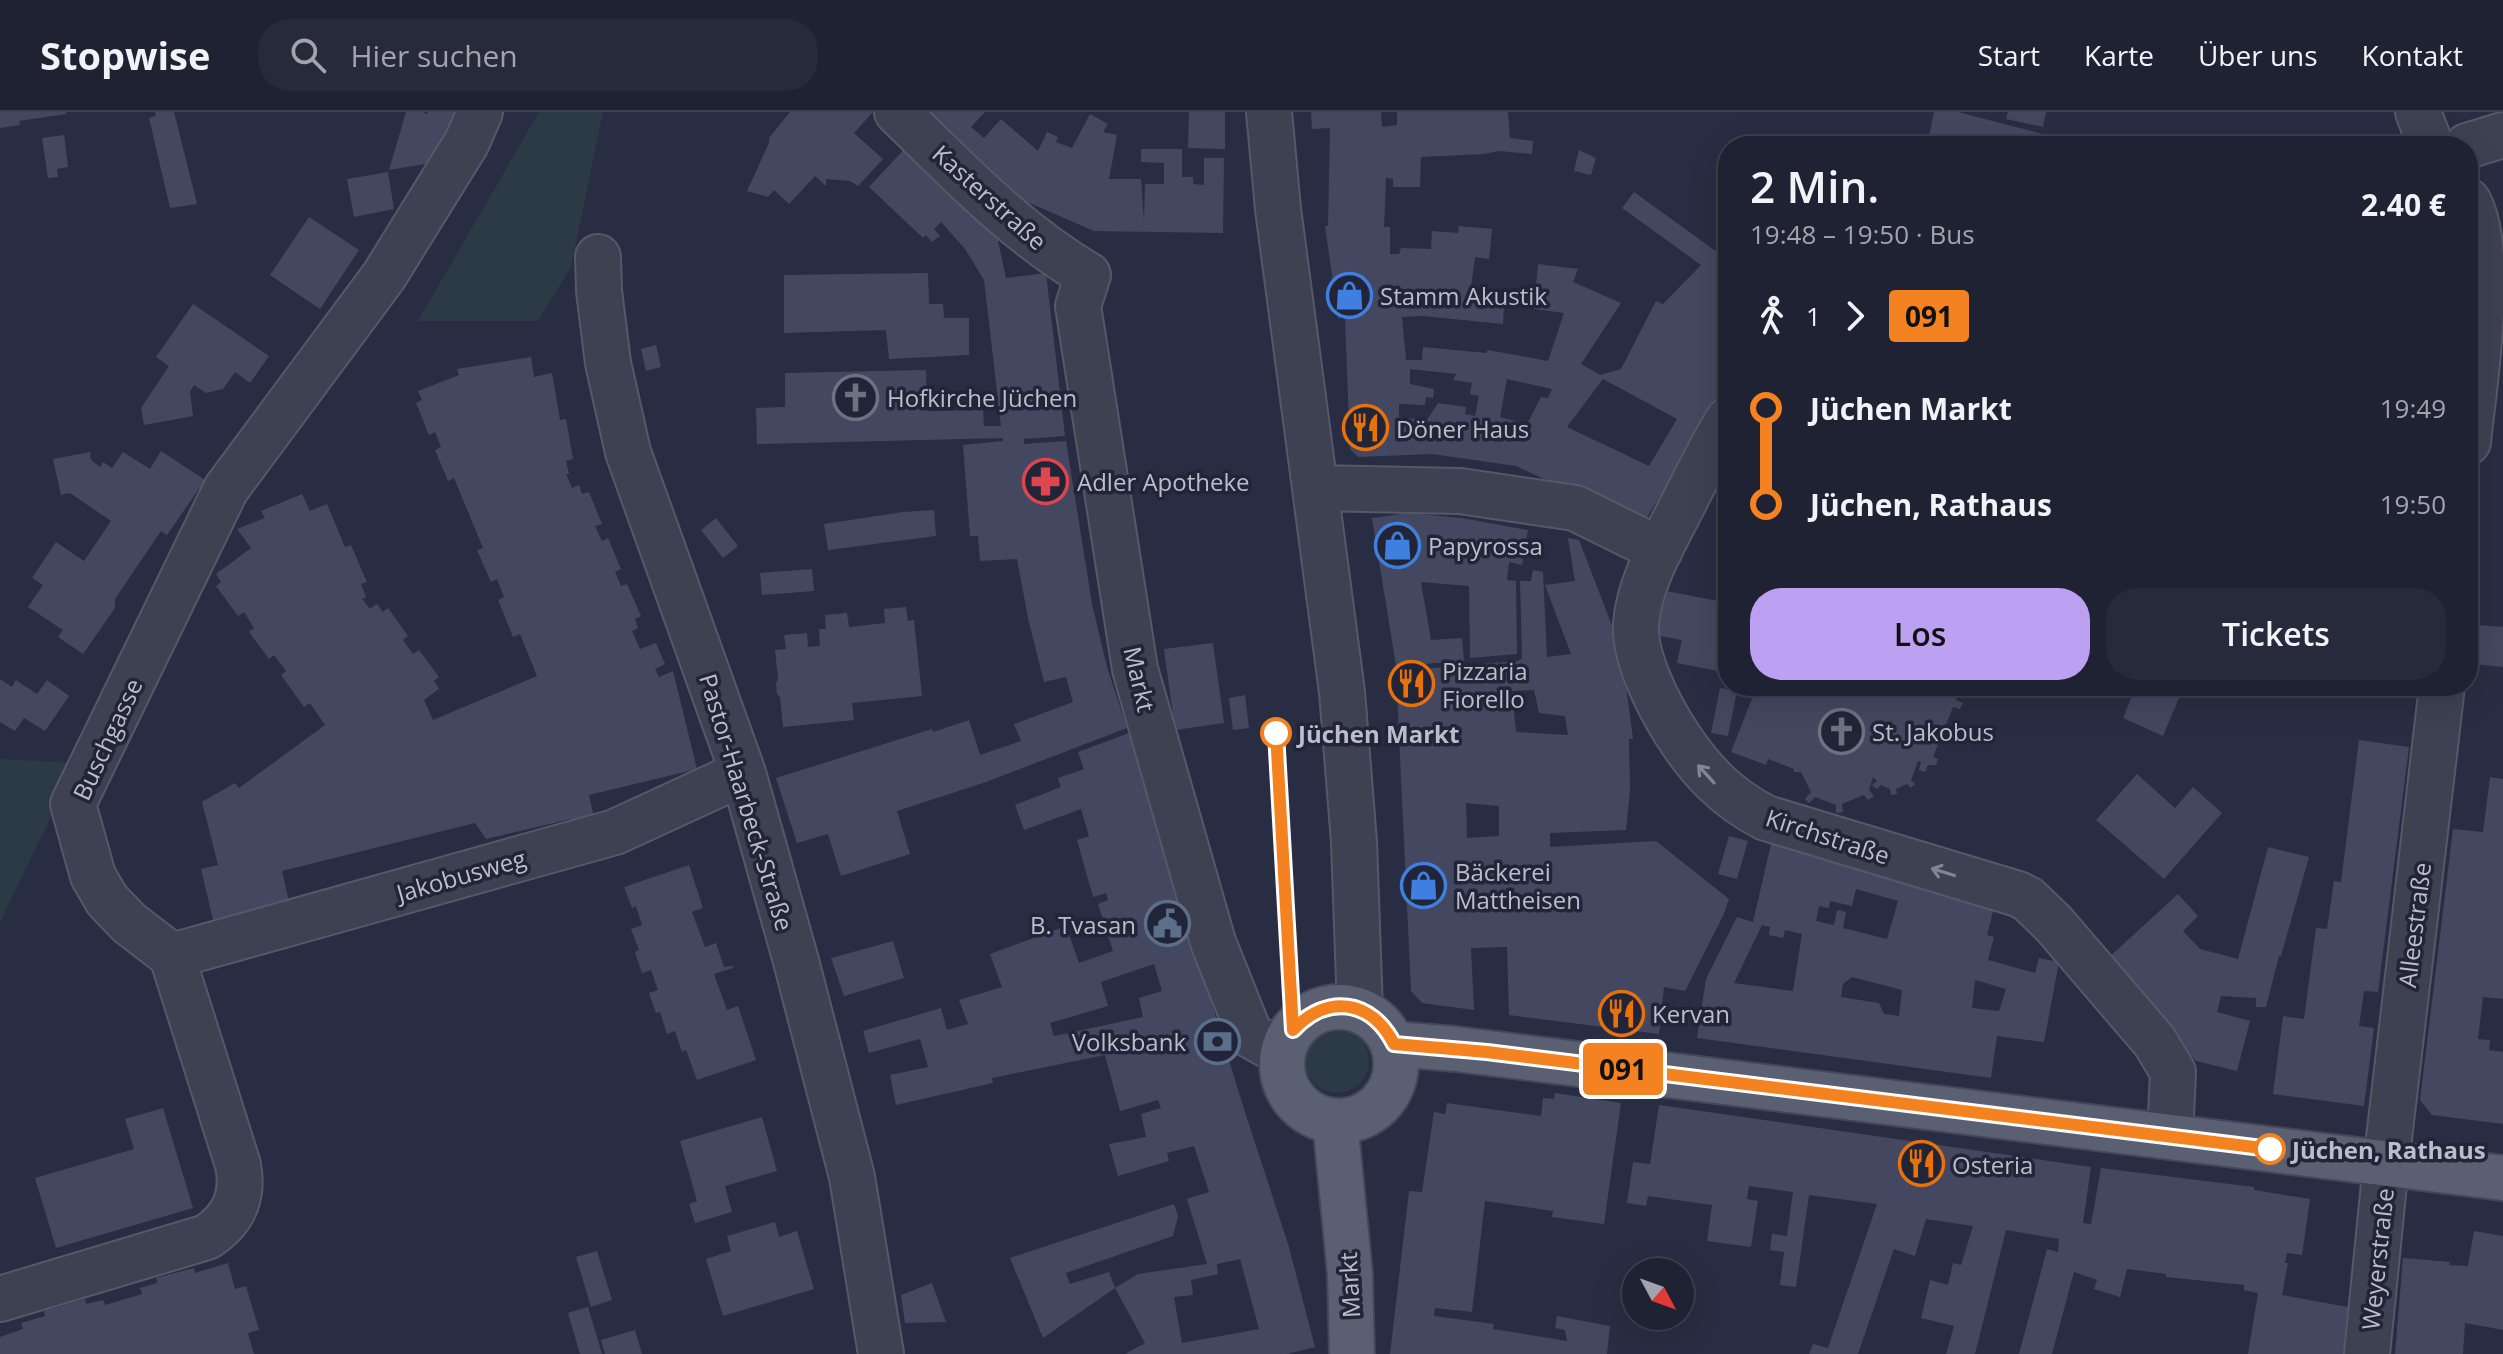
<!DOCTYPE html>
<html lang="de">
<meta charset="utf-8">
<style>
body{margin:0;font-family:"Open Sans",sans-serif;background:#272a3a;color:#f1f3f6;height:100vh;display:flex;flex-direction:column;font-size:30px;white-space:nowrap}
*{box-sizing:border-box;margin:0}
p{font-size:26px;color:#a1a4ac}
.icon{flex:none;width:44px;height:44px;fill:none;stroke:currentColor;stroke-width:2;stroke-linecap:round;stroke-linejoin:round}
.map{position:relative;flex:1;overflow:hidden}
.side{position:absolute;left:1718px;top:24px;width:760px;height:560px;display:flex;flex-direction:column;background:#1f2232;border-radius:32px;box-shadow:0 8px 32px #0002,0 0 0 2px #3c3f4d}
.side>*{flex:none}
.badge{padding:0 16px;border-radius:6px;font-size:28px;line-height:52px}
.needle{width:52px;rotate:131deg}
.fabs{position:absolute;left:1622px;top:1146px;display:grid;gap:16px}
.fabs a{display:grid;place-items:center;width:72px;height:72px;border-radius:50%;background:#1f2232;box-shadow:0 8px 32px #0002,0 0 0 2px #3c3f4d;font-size:40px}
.map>.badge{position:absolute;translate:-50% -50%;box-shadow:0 0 0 4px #fff}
.legs{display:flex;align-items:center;gap:12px;height:88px;padding:0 32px;font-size:26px}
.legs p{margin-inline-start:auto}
.headline{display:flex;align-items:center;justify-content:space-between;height:136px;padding:0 32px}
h1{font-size:44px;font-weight:600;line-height:60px}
.button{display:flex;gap:16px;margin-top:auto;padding:16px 32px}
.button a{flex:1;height:92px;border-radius:32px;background:#bca0f2;color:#111;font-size:32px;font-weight:600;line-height:92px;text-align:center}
.button a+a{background:#272a3a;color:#f1f3f6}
ul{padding:0 32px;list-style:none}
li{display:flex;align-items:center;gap:28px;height:96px;font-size:30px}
li i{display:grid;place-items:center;width:12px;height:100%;margin:0 10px;background:currentColor}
li i::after{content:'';width:20px;height:20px;margin:-10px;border:6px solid;border-radius:50%;background:#1f2232}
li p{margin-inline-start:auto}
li:first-child i{background:linear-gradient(#0000 50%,currentColor 0)}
li:last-child i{background:linear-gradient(currentColor 50%,#0000 0)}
header{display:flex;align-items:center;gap:48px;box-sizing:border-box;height:112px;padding:0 40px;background:#1f2232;border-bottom:2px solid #3c3f4d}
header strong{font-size:38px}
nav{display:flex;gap:44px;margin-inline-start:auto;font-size:28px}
.search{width:560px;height:72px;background:#272a3a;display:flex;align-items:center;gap:20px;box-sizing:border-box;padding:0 28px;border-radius:32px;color:#a1a4ac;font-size:30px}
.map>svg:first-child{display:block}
.green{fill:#2b3a44}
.building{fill:#434860;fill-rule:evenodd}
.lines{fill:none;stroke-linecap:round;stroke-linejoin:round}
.minor-casing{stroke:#56586a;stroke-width:48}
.major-casing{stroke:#444759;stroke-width:48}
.minor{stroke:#3d4152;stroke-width:44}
.major{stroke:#5b5f72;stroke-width:44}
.oneway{stroke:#828595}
.line-1-casing{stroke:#fff;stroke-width:18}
.line-1{stroke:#f58220;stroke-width:12}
.stop-1-dot{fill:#fff;stroke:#f58220;stroke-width:4}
.labels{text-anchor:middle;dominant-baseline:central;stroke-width:7;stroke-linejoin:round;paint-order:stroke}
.street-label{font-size:24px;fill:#bbbdcc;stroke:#222538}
.poi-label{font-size:24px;fill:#bbbdcc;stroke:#222538;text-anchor:start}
.stop-label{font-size:24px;font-weight:bold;fill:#bbbdcc;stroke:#222538;text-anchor:start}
</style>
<header>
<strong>Stopwise</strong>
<div class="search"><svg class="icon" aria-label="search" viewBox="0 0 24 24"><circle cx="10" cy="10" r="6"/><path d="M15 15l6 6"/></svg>Hier suchen</div>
<nav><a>Start</a><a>Karte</a><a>Über uns</a><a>Kontakt</a></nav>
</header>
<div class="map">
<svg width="2503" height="1242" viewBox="0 0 2503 1242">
<rect width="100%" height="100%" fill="#292d43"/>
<path class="green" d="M539,0H603L571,155L538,209H418Z
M0,647L77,651L0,810Z
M1305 949a32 32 0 1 1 64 0a32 32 0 1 1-64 0Z"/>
<path class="building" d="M0,0H66V2L19,9L20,13L0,16Z
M155,0H174L197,92L170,96L149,6L156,4Z
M406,0H422L427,2L428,0H464L456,18L448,14L431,51L389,58Z
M790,0H873L854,21L883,47L858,74L850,69L826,67V74L815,64L789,92L774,78L768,85L747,79L769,31V26Z
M918,0H985L971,15L984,26L1001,7L1038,39L1047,20L1058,25L1056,30L1072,36L1090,2L1108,12L1103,20L1117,23L1109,67H1141L1144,109L1145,72H1164V51L1141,50V37H1182V65H1193V72L1204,73V46H1224L1223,121L1094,119L1025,89L1021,92Z
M1189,0H1225V37L1188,36Z
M1311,0H1381L1382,15L1397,13V0H1508L1510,26L1533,29L1532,42L1499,39L1484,42L1421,45L1420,75H1393V67L1386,66L1384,115H1390V142H1399L1401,136L1431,137L1432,119L1458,121L1459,114L1492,117L1489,147L1475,145L1469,190L1504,194L1503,212L1423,204L1402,205L1406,248H1422L1423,235L1486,241L1488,238L1548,249L1564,201L1534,197L1538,152L1578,157L1573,170L1621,191L1581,252L1600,263L1621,257L1656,189L1663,192L1701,153L1622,96L1634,80L1728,148V278L1642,413L1516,354L1432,342L1358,345L1350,337L1345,206H1338L1325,114H1328L1330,16L1312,17ZM1410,257L1456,262L1453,268L1472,271L1470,282L1479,284L1475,304L1465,302L1466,295L1438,291L1427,308L1399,305V292L1425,293L1426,285L1433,286L1434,277L1410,272ZM1507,267L1552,277L1548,286L1541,285L1527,312L1500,305ZM1603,267L1677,307L1649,354L1567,315Z
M1934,0H1958L2089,34H1927Z
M2008,0H2046L2043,15L2006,7Z
M64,23L68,55L57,57L58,65L48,66L42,26Z
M910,31L1006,128L998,129L1006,166L1046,161L1065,324L1024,327V332L1066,329L1092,492L1107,555L1127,616L986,670L897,699L910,742L841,764L828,722L797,731L776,666L932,617L933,620L969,608L980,643L1021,629L1014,612L1073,590L1066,565L1044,570L1028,506L1017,447L980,449L978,424H970L963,333L1003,329V326L757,332L756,296L785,295V261L926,258L927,299L983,298L984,314H1001L984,168L965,137L941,110L934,117L940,124L932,130L926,123L923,126L869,75Z
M1579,38L1596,46L1591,63L1574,59Z
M388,60L394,97L354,105L347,67Z
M309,105L359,138L320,197L270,163Z
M928,161L929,192H943L944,206H969V243L889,247L886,218L784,221V163Z
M193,192L269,244L250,271L235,260L223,277L206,281L194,273L190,280L193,304L144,313L141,296L169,254L156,245Z
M656,233L661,255L646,259L641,237Z
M531,245L534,265L552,261L560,308L566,307L573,347L566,349L569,362H566L572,376L579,373L582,382L589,380L602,412L595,414L602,429L608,426L621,457L615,460L621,474L627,472L641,504L635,507L638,516L632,519L640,537L656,531L665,552L655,557L659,565L673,559L697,657L589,683L596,714L573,719L571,707L486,727L475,711L282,759L290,794L214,812L201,757L218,753L202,690L235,671L239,676L325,613L310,591L304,595L281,563L286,559L274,543L269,547L249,520L254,516L244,500L238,504L216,474L221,470L216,462L251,436L237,417L265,406L261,399L302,382L310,399L327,392L345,435L351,433L367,470L361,472L366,485L362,487L370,497L377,492L383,500L388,496L408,524L403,528L413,542L419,538L439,565L434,569L439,577L424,588L433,608L537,564L520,522L513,525L498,488L504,485L497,467L491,470L477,438L483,436L454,366L448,369L435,338L441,335L435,320L429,323L416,291L422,288L418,279L459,263L457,257Z
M161,339L205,368L167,423L161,419L115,487V496L83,542L58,525L63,518L28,495L43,473L32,466L56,430L84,449L111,409L70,381L61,383L53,347L90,340L91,348L100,355L103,350L112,356L123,340L150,357Z
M934,398L936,424L828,438L824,412L903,400Z
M1409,401L1462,406L1528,418L1522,453L1509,450L1507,468L1516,469L1517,542L1470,546L1469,474L1421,470L1431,528L1462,526L1464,549L1396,554L1372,406Z
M716,406L738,434L723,446L701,418Z
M1568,426L1579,428L1621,537L1633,627H1629L1630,679L1626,718L1550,721V735L1656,729L1729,787L1723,804L1685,879L1664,875L1659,922L1509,903L1507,835L1471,836L1474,898L1422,891L1411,879L1396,559L1518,549L1522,546L1520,469H1531L1533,458L1543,460L1547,545L1571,542L1545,473L1575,469ZM1534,578L1539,601L1565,604L1568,623L1516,620L1512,579ZM1466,691L1499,694V724L1467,726Z
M812,457L814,479L762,483L760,461Z
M1651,476L1728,491V561L1677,551L1682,528L1643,521Z
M906,495L908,509L914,508L922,584L852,591L854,608L783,615L780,585L777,582L776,571L778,567L775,538L786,537L784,523L807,521L808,535L820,534L819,517H826L825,503L847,501L849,515L885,511L884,497Z
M2478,513L2503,515V555L2473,552Z
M1213,531L1224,611L1175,618L1164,537Z
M0,567L12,575L16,568L37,582L47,568L69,584L45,619L24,606L15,619L0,610Z
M1751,574H1949L1945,582L1948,583L1951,576L1957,578L1956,588L1963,591L1960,597L1953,595L1933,645L1938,647L1936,653H1928L1925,660L1919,658L1921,650L1918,649L1911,668L1915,672L1911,676L1907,672L1896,677L1897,682L1891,683L1890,677L1881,673L1877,677L1872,673L1877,669L1873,665L1869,678L1874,684L1868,688L1864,683L1842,692L1843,700L1836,701V693L1815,685L1809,691L1805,687L1811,680L1801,660H1794V657L1768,647L1766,653L1731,640L1755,579L1750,577Z
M2136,574H2184L2163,624L2123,606Z
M1720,576L1737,579L1728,624L1711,621Z
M1245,583L1249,616L1233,618L1229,586Z
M1129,621L1244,997L1289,1135L1315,1235L1287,1242H1125L1145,1231L1115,1176L1138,1162L1207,1152L1187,1087L1209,1080L1194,1034L1167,1041L1169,1049L1118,1064L1109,1032L1146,1025L1141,1002L1161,996L1158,988L1120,999L1105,943L992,966L993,971L896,993L890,963L928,955L920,927L869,941L863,919L941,896L947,918L968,912L959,888L1002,875L990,842L1066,814L1079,851L1113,839L1098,792L1108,788L1106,781L1093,785L1077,728L1089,724L1081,697L1024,718L1015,693L1061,675L1058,666L1084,657L1078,640ZM1154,852L1162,879L1139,886L1143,905L1054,924L1050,911L1108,894L1101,870ZM1240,1147L1259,1217L1182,1231L1174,1185L1193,1183L1191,1168L1218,1162L1217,1152Z
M2359,628L2409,635L2378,880L2364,879L2359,914L2374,916L2364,994L2273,982L2283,904L2304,907L2316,816L2327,817L2334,769L2341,770Z
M2137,662L2175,696L2193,675L2222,701L2164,767L2096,708Z
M2490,665L2503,667V887L2483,885L2478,927L2490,928L2489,938L2503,940V1012L2432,1003L2420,988L2453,717L2483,720Z
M1729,724L1748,729L1737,767L1718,762Z
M1771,732L1996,788L1987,823L1994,825L1988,848L2035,861L2039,846L2059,850L2044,930L1997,924L1991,966L1697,926L1706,867L1737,805L1753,810ZM1856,777L1898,789L1887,827L1843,816L1846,800L1837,798L1834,813L1816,809L1819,794L1829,796L1830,789L1852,794ZM1762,813L1770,815L1769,823L1783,826L1785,818L1802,822L1793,879L1734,871ZM1852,865L1902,878L1899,904L1884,902L1879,891L1841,885L1843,872ZM1975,868L2006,877L1999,899L1972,896Z
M2268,735L2309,745L2281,844H2279L2266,895H2256V886L2221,884L2217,900L2250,909L2237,959L2196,949L2105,849L2178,782L2198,804L2183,819L2200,837L2238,847Z
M689,753L703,796L692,800L705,835L716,831L724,855L732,854L733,856L714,862L727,898L738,894L756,948L697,968L686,938L682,940L675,919L667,922L660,900L656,901L649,881L658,878L651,858L642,861L635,840L639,838L631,817L642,813L636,794L632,796L624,775Z
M893,829L904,866L844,884L831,846Z
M1555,981L1621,991L1604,1112L1552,1105L1553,1099L1485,1089L1472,1200L1435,1196L1434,1204L1494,1212L1493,1217L1567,1229L1565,1218L1555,1216L1557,1204L1610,1214L1607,1242H1390L1409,1079L1422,1080L1434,1000L1445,1002L1447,991L1541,1004L1543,986L1554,987Z
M1659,993L2091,1055L2083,1111L2091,1112L2101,1056L2254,1075V1078L2310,1087L2302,1143L2287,1141L2285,1151H2288L2282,1183L2348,1195L2344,1242H2248L2258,1181L2244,1178V1173L2166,1165V1162L2127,1157L2120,1185L2094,1177L2097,1168L2074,1160L2052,1242H2019L2047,1137L2058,1140L2059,1127L2006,1118L1975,1242H1946L1954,1214L1921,1206L1930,1168L1948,1173L1953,1151L1961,1153L1973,1114L1926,1107L1915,1144L1894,1137L1858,1242H1809L1813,1232L1828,1236L1829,1233L1877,1092L1809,1083L1796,1175L1780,1173L1784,1140L1770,1138L1772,1122L1787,1124L1793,1080L1749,1074L1747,1087L1758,1089L1751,1135L1707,1129L1712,1093L1648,1084L1646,1094L1627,1091L1633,1050L1650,1052Z
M163,996L193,1096L56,1136L35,1066L134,1037L125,1007Z
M762,1005L777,1059L725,1074L732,1100L695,1111L689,1092L697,1089L680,1029Z
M1174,1092L1178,1104L1173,1124L1066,1161L1070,1172L1109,1160L1115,1176L1043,1226L1010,1146Z
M775,1110L779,1125L797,1119L814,1177L723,1204L706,1147L731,1139L727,1124Z
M2474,1119L2503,1124V1218L2465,1211L2463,1242H2395L2403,1146L2450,1150L2449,1153L2468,1154Z
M597,1139L612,1188L591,1195L576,1145Z
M228,1151L235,1177L246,1174L259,1218L248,1221L254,1242H0V1225L23,1217L21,1211L45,1204L44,1199L85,1187L86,1192L103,1188L105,1193L142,1182L140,1176L157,1171L156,1166L194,1156L195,1161Z
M932,1171L946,1210L905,1211L901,1183Z
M588,1195L602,1242H580L568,1201Z
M635,1218L642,1242H605L601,1228Z"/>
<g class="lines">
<defs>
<path id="minor" d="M897,0C958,59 1015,120 1088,163L1078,194L1135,557L1213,830L1250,923L1282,941
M1269,0L1278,97L1342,580L1354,730L1360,898
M2418,0L2431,34
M2467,34L2503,23
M2468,89C2496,138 2474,272 2468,330
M598,145L599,179L608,251L628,340L743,661L796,849L852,1065L881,1242
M1728,308C1711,335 1697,365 1682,394C1664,430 1639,470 1636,512C1634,545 1658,592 1675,619C1699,657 1726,686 1766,706L2018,782L2028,787L2054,812L2155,930L2173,960L2170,1024
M1316,376L1460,379L1575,396L1660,438
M172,844L615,720L743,661
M0,1187L207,1125C234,1107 244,1084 238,1053L172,844L129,811L107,788L93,764L73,692L226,377L384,164L467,30L480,0
M2367,1242L2386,1052L2442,574"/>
<path id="major" d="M1282 952a57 57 0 1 1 114 0a57 57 0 1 1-114 0Z
M1394,932L1456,937L2503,1066
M1335,1009L1350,1162L1352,1242"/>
</defs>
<use href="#minor" class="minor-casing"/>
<use href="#major" class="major-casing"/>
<use href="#minor" class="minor"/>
<use href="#major" class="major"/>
</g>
<defs><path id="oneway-shaft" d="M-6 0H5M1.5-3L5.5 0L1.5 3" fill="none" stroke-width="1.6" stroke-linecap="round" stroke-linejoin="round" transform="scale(2)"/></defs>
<g class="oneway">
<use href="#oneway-shaft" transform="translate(1706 662) rotate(-132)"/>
<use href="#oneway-shaft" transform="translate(1943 760) rotate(-163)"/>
</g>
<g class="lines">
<defs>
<path id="line-1" d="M1276,621L1293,918C1327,882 1371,887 1394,932L1487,940L2270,1037"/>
</defs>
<use href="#line-1" class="line-1-casing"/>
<use href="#line-1" class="line-1"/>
</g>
<defs>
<symbol id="shop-ring" viewBox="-11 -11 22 22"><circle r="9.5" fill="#222538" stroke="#3f7fe0" stroke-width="1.5"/><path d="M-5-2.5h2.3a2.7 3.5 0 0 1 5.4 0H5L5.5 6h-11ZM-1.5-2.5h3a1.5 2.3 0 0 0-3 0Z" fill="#3f7fe0"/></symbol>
<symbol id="church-ring" viewBox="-11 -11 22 22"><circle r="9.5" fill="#222538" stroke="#6b7280" stroke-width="1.5"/><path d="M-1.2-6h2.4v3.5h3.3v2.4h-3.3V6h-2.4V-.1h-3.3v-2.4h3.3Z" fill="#6b7280"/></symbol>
<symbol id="restaurant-ring" viewBox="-11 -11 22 22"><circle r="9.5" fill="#222538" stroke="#e8710a" stroke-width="1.5"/><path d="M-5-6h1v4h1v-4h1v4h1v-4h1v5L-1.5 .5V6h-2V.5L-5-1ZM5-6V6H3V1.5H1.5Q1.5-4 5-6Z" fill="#e8710a"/></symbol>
<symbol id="pharmacy-ring" viewBox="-11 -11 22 22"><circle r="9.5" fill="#222538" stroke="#e0444e" stroke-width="1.5"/><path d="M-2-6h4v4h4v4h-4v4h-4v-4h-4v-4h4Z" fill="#e0444e"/></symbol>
<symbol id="civic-ring" viewBox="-11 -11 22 22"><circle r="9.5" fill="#222538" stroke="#5c6f8a" stroke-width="1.5"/><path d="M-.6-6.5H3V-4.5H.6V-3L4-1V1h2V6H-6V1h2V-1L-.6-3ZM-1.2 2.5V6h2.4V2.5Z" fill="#5c6f8a"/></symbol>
<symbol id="bank-ring" viewBox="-11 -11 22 22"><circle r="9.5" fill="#222538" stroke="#5c6f8a" stroke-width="1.5"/><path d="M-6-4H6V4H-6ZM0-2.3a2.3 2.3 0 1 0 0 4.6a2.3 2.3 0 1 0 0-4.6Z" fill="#5c6f8a"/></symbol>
</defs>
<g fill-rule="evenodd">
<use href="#shop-ring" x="1324" y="158" width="51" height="51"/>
<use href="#church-ring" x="830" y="260" width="51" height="51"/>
<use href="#restaurant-ring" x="1340" y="290" width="51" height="51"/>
<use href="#pharmacy-ring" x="1020" y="344" width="51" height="51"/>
<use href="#shop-ring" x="1372" y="408" width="51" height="51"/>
<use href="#restaurant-ring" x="1386" y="546" width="51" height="51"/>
<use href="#church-ring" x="1816" y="594" width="51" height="51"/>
<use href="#shop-ring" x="1398" y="748" width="51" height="51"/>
<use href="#civic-ring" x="1142" y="786" width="51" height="51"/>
<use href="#restaurant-ring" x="1596" y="876" width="51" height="51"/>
<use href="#bank-ring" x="1192" y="904" width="51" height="51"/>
<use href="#restaurant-ring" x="1896" y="1026" width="51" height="51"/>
</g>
<g class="stop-1-dot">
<circle cx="1276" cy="621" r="14"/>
<circle cx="2270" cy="1037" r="14"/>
</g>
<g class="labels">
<g class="street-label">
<text transform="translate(990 85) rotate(42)">Kasterstraße</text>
<text transform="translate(1140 567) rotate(77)">Markt</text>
<text transform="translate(107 627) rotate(-65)">Buschgasse</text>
<text transform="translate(747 690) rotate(73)">Pastor-Haarbeck-Straße</text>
<text transform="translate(1828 724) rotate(18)">Kirchstraße</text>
<text transform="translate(461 763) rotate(-16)">Jakobusweg</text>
<text transform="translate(2414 813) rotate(-83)">Alleestraße</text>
<text transform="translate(2377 1147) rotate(-84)">Weyerstraße</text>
<text transform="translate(1349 1173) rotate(-93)">Markt</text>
</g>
<g class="poi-label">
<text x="1380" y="183">Stamm Akustik</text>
<text x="887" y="285">Hofkirche Jüchen</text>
<text x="1396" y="316">Döner Haus</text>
<text x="1077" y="369">Adler Apotheke</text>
<text x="1428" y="433">Papyrossa</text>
<text x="1442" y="558">Pizzaria<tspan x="1442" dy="28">Fiorello</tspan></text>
<text x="1872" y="619">St. Jakobus</text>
<text x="1455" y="759">Bäckerei<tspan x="1455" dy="28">Mattheisen</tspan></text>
<text x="1136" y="812" text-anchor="end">B. Tvasan</text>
<text x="1652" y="901">Kervan</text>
<text x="1186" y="929" text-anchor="end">Volksbank</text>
<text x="1952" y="1052">Osteria</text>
</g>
<g class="stop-label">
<text x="1298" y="621">Jüchen Markt</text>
<text x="2292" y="1037">Jüchen, Rathaus</text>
</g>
</g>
</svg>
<div class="fabs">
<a><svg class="needle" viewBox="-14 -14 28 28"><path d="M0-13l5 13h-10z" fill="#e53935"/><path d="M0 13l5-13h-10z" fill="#a1a4ac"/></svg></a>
</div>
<b class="badge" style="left:1623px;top:957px;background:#f58220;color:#111">091</b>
<section class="side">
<div class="headline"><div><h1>2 Min.</h1><p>19:48 – 19:50 · Bus</p></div><b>2.40 €</b></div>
<div class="legs"><svg class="icon" aria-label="walk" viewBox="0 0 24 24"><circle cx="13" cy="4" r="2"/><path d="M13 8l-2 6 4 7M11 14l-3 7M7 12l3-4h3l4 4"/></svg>1<svg class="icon" aria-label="forward" viewBox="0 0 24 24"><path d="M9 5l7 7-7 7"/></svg><b class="badge" style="background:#f58220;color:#111">091</b></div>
<ul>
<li><i style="color:#f58220"></i><b>Jüchen Markt</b><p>19:49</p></li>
<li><i style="color:#f58220"></i><b>Jüchen, Rathaus</b><p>19:50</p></li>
</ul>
<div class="button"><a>Los</a><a>Tickets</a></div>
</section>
</div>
